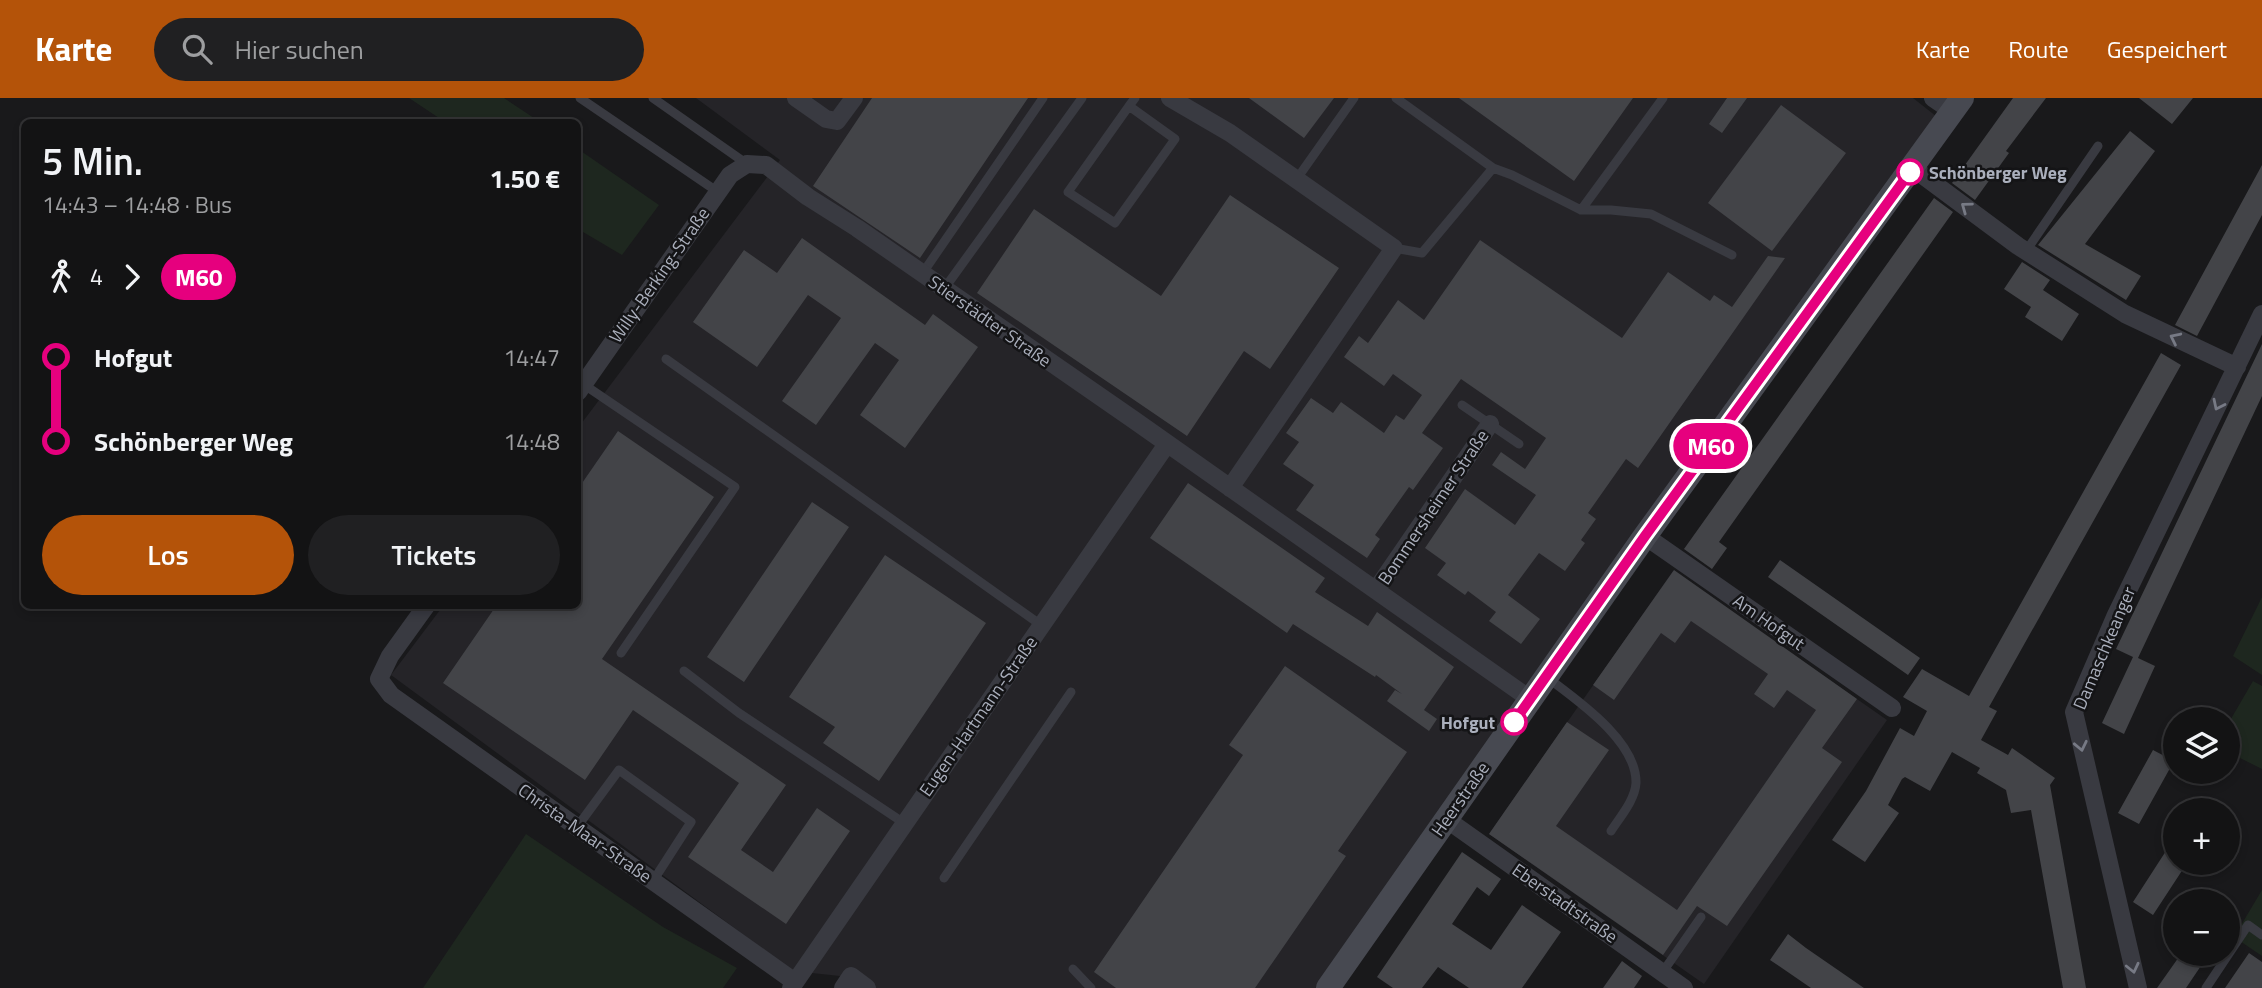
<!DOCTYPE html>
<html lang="de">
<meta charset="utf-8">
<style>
body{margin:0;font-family:"Titillium Web",sans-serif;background:#202022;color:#f1f3f6;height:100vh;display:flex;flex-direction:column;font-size:26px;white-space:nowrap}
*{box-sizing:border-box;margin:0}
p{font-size:23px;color:#9d9ea0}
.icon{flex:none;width:38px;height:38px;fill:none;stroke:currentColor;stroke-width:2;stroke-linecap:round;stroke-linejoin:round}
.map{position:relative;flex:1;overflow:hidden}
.details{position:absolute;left:21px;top:21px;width:560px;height:490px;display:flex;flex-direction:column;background:#131314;border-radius:10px;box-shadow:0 4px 10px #0003,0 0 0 2px #323234}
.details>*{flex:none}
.badge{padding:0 14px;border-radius:23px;font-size:24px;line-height:46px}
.buttons{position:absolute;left:2163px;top:609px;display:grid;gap:14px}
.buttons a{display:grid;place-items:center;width:77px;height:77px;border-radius:50%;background:#131314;box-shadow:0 4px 10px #0003,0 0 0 2px #323234;font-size:35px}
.map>.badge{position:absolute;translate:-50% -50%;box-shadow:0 0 0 4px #fff}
.legs{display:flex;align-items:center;gap:10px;height:77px;padding:0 21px;font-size:23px}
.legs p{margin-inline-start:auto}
.overview{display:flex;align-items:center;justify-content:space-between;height:119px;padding:0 21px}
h1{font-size:38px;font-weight:600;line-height:52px}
.primary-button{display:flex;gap:14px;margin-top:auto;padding:14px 21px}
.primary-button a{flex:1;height:80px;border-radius:42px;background:#b45309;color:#fff;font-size:28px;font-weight:600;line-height:80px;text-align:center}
.primary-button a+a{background:#202022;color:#f1f3f6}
ul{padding:0 21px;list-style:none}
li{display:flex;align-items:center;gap:24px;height:84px;font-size:26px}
li i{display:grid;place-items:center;width:10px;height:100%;margin:0 9px;background:currentColor}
li i::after{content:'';width:18px;height:18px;margin:-9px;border:5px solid;border-radius:50%;background:#131314}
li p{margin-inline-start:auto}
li:first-child i{background:linear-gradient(#0000 50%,currentColor 0)}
li:last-child i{background:linear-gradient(currentColor 50%,#0000 0)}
header{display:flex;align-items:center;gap:42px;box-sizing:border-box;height:98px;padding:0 35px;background:#b45309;color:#fff}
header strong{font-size:33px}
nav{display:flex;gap:38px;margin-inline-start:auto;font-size:24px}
.search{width:490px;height:63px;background:#202022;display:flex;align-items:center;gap:18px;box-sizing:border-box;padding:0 24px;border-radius:38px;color:#9d9ea0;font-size:26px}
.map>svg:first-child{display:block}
.built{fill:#252428}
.green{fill:#1e271f}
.building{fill:#434448}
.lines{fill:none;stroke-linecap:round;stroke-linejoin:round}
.lane{stroke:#393a41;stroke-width:9}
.street{stroke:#393a41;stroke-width:18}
.secondary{stroke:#474951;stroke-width:24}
.oneway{stroke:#777a85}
.line-1-casing{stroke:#fff;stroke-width:16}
.line-1{stroke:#e6007e;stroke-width:10}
.stop-1-dot{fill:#fff;stroke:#e6007e;stroke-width:3.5}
.labels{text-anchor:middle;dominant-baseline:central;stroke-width:5;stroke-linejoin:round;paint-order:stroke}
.stop-label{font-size:18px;font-weight:bold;fill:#aaafbc;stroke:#141416;text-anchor:start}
.street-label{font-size:18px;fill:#aaafbc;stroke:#141416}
</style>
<header>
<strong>Karte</strong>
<div class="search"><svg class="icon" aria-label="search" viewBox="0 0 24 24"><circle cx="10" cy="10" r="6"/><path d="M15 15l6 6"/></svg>Hier suchen</div>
<nav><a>Karte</a><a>Route</a><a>Gespeichert</a></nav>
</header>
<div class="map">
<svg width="2262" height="890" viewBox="0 0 2262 890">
<rect width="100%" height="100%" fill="#19191b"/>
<path class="built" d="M696,0H1913L1946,26L1330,890H858L840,878L793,873L391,577L443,508H578V330L780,62Z
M1673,473L1887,622L1704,886L1489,736Z"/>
<path class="green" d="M409,0H504L540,24H445Z
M578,51L659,107L622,157L578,131Z
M2262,499V577L2233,558Z
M2253,583L2262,588V671L2228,654V626Z
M526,736L663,829L737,870L723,890H423Z
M2262,792V858L2234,839Z"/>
<path class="building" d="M872,0H1028L920,160L813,88Z
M1249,0H1334L1304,40Z
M1459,0H1633L1574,83Z
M1727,0H1747L1722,35L1709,26Z
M2013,0H2046L2006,53L2009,55L1975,102L1952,85Z
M2139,0H2193L2172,26Z
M1781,7L1846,55L1772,153L1708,105Z
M2130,33L2155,53L2085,146L2141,178L2126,202L2038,147Z
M2262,67V117L2197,238L2175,227Z
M1230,97L1339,170L1270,271L1244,253L1187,338L977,195L1034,111L1161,198Z
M1934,100L1953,114L1719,444L1727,450L1712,471L1684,451Z
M802,140L925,227L933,216L978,249L905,350L860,317L899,262L875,245L816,327L782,303L841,220L808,197L757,269L693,224L744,152L777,175Z
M1480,142L1622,240L1668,174L1710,203L1714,197L1732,209L1768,158L1785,160L1638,370L1626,361L1588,415L1596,421L1581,442L1585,445L1565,473L1539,455L1508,497L1540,521L1521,546L1489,523L1496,514L1468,493L1465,497L1437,477L1446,465L1425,450L1465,391L1515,427L1536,397L1492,367L1501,354L1525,371L1546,340L1461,281L1422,335L1443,350L1413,392L1409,389L1375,437L1380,441L1367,460L1296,412L1314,387L1283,366L1299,344L1286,335L1311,300L1333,315L1341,304L1384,335L1396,317L1404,322L1422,297L1393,276L1384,288L1344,259L1359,238L1368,245L1398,202L1424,222Z
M2022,164L2050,182L2043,192L2079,216L2062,243L2025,219L2031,209L2004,191Z
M2262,246V298L2138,560L2155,568L2124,636L2102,625L2133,559L2116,551Z
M2161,255L2181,267L1989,609L1997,613L1981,642L2008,657L2012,650L2055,680L2050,687L2086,890H2063L2031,712L2011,715L2006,692L1977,675L1980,670L1952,654L1930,693L1905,679L1902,681L1888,707L1899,715L1865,764L1832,742L1866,693L1900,630L1914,638L1927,613L1903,599L1922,571L1969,598Z
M618,333L714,399L602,561L786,687L741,752L773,774L817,710L850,733L786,826L688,759L739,685L633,612L585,682L443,585L496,508H578V391Z
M1188,385L1325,480L1315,494L1368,528L1377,514L1454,569L1424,612L1437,621L1429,633L1387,603L1395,592L1402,596L1376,577L1375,579L1293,526L1287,535L1150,440Z
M812,404L849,429L744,584L707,559Z
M885,457L986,525L879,683L823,645L835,629L789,599Z
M1780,462L1920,560L1908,577L1768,479Z
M1674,472L1857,601L1822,650L1842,664L1727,828L1697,808L1663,857L1489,736L1567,624L1609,652L1556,728L1677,812L1816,612L1787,592L1774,610L1754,596L1768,576L1691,523L1675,545L1661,535L1614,602L1593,587Z
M1285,568L1407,654L1338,753L1346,758L1255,890H1116L1094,874L1243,657L1229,647Z
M2153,652L2174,663L2139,726L2118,715Z
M2175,739V765H2187L2153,817L2133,804Z
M1462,754L1501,781L1489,798L1477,789L1452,826L1491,852L1522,807L1561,834L1522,890H1469L1438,869L1422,890H1393L1377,879Z
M1788,836L1806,850L1864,890H1811L1779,868L1770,862Z
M2249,855L2262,864V890H2225Z
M2181,856H2209L2186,890H2157Z
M1622,863L1642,878L1634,890H1603Z"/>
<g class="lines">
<path class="lane" d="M580,0L718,94
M653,0L747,66
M1396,0L1493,70
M1129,8L1175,41L1115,125L1068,94L1129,8L1135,0
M1296,82L1354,0
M1581,112L1663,0
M1394,150L1422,155L1493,70L1512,77L1581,112H1611L1651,116L1732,157
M2026,153L2098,48
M922,176L1043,0
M944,191L1082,0
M666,261L1041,527
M583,286L735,389L621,555
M1462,307L1519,346
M684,573L739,615L904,725
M1548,580C1577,602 1637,643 1636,685C1635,702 1620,719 1611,733
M577,729L619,672L691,724L653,783
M944,780L1071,594
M1073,871L1091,890
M1662,875L1701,819
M2206,890L2248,827L2262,837"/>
<path class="street" d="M796,0L826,21L837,23L854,0
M1170,0L1230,35L1394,150L1230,390
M1933,0L1952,13
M1913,70L2018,148L2125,216L2237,269
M578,294L730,77L747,66L766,67L808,99L857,130L1134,322L1530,601
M1645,438L1892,610
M1376,492L1490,326
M426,508L390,558L379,581L391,597L795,884
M1446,721L1684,890
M791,890L1167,346
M843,890L851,878L867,890
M2138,890L2074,614L2115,519L2262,216"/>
<path class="secondary" d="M1328,890L1645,438L1962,0"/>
</g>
<defs><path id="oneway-chevron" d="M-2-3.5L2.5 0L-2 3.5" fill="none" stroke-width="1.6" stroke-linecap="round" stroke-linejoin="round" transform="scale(1.75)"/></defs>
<g class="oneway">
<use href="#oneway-chevron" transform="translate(1966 109) rotate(-144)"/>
<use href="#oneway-chevron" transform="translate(2175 240) rotate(-154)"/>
<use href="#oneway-chevron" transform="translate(2218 307) rotate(116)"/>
<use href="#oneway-chevron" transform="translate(2081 648) rotate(78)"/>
<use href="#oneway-chevron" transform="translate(2133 870) rotate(77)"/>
</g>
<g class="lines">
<defs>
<path id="line-1" d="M1514,624L1645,438L1910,74"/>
</defs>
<use href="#line-1" class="line-1-casing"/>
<use href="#line-1" class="line-1"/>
</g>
<g class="stop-1-dot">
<circle cx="1910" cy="74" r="12"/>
<circle cx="1514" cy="624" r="12"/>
</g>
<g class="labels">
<g class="stop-label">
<text x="1929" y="74">Schönberger Weg</text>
<text x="1495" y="624" text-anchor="end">Hofgut</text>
</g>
<g class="street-label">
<text transform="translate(659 177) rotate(-55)">Willy-Berking-Straße</text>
<text transform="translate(990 223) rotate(35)">Stierstädter Straße</text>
<text transform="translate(1433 409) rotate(-56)">Bommersheimer Straße</text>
<text transform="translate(1769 524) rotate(35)">Am Hofgut</text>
<text transform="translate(2104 550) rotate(-67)">Damaschkeanger</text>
<text transform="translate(978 618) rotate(-55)">Eugen-Hartmann-Straße</text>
<text transform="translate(1460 701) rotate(-55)">Heerstraße</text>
<text transform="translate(585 735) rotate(35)">Christa-Maar-Straße</text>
<text transform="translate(1565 805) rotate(35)">Eberstadtstraße</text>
</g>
</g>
</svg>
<div class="buttons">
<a><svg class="icon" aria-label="layers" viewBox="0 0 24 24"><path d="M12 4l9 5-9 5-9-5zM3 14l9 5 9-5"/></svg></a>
<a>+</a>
<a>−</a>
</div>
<b class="badge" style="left:1711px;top:348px;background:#e6007e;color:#fff">M60</b>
<section class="details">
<div class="overview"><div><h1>5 Min.</h1><p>14:43 – 14:48 · Bus</p></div><b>1.50 €</b></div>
<div class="legs"><svg class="icon" aria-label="walk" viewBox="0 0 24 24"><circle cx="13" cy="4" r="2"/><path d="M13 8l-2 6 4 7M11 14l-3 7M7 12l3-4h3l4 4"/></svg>4<svg class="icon" aria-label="forward" viewBox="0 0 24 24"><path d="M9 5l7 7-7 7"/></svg><b class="badge" style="background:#e6007e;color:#fff">M60</b></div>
<ul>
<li><i style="color:#e6007e"></i><b>Hofgut</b><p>14:47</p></li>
<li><i style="color:#e6007e"></i><b>Schönberger Weg</b><p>14:48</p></li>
</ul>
<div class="primary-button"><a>Los</a><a>Tickets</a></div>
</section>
</div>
